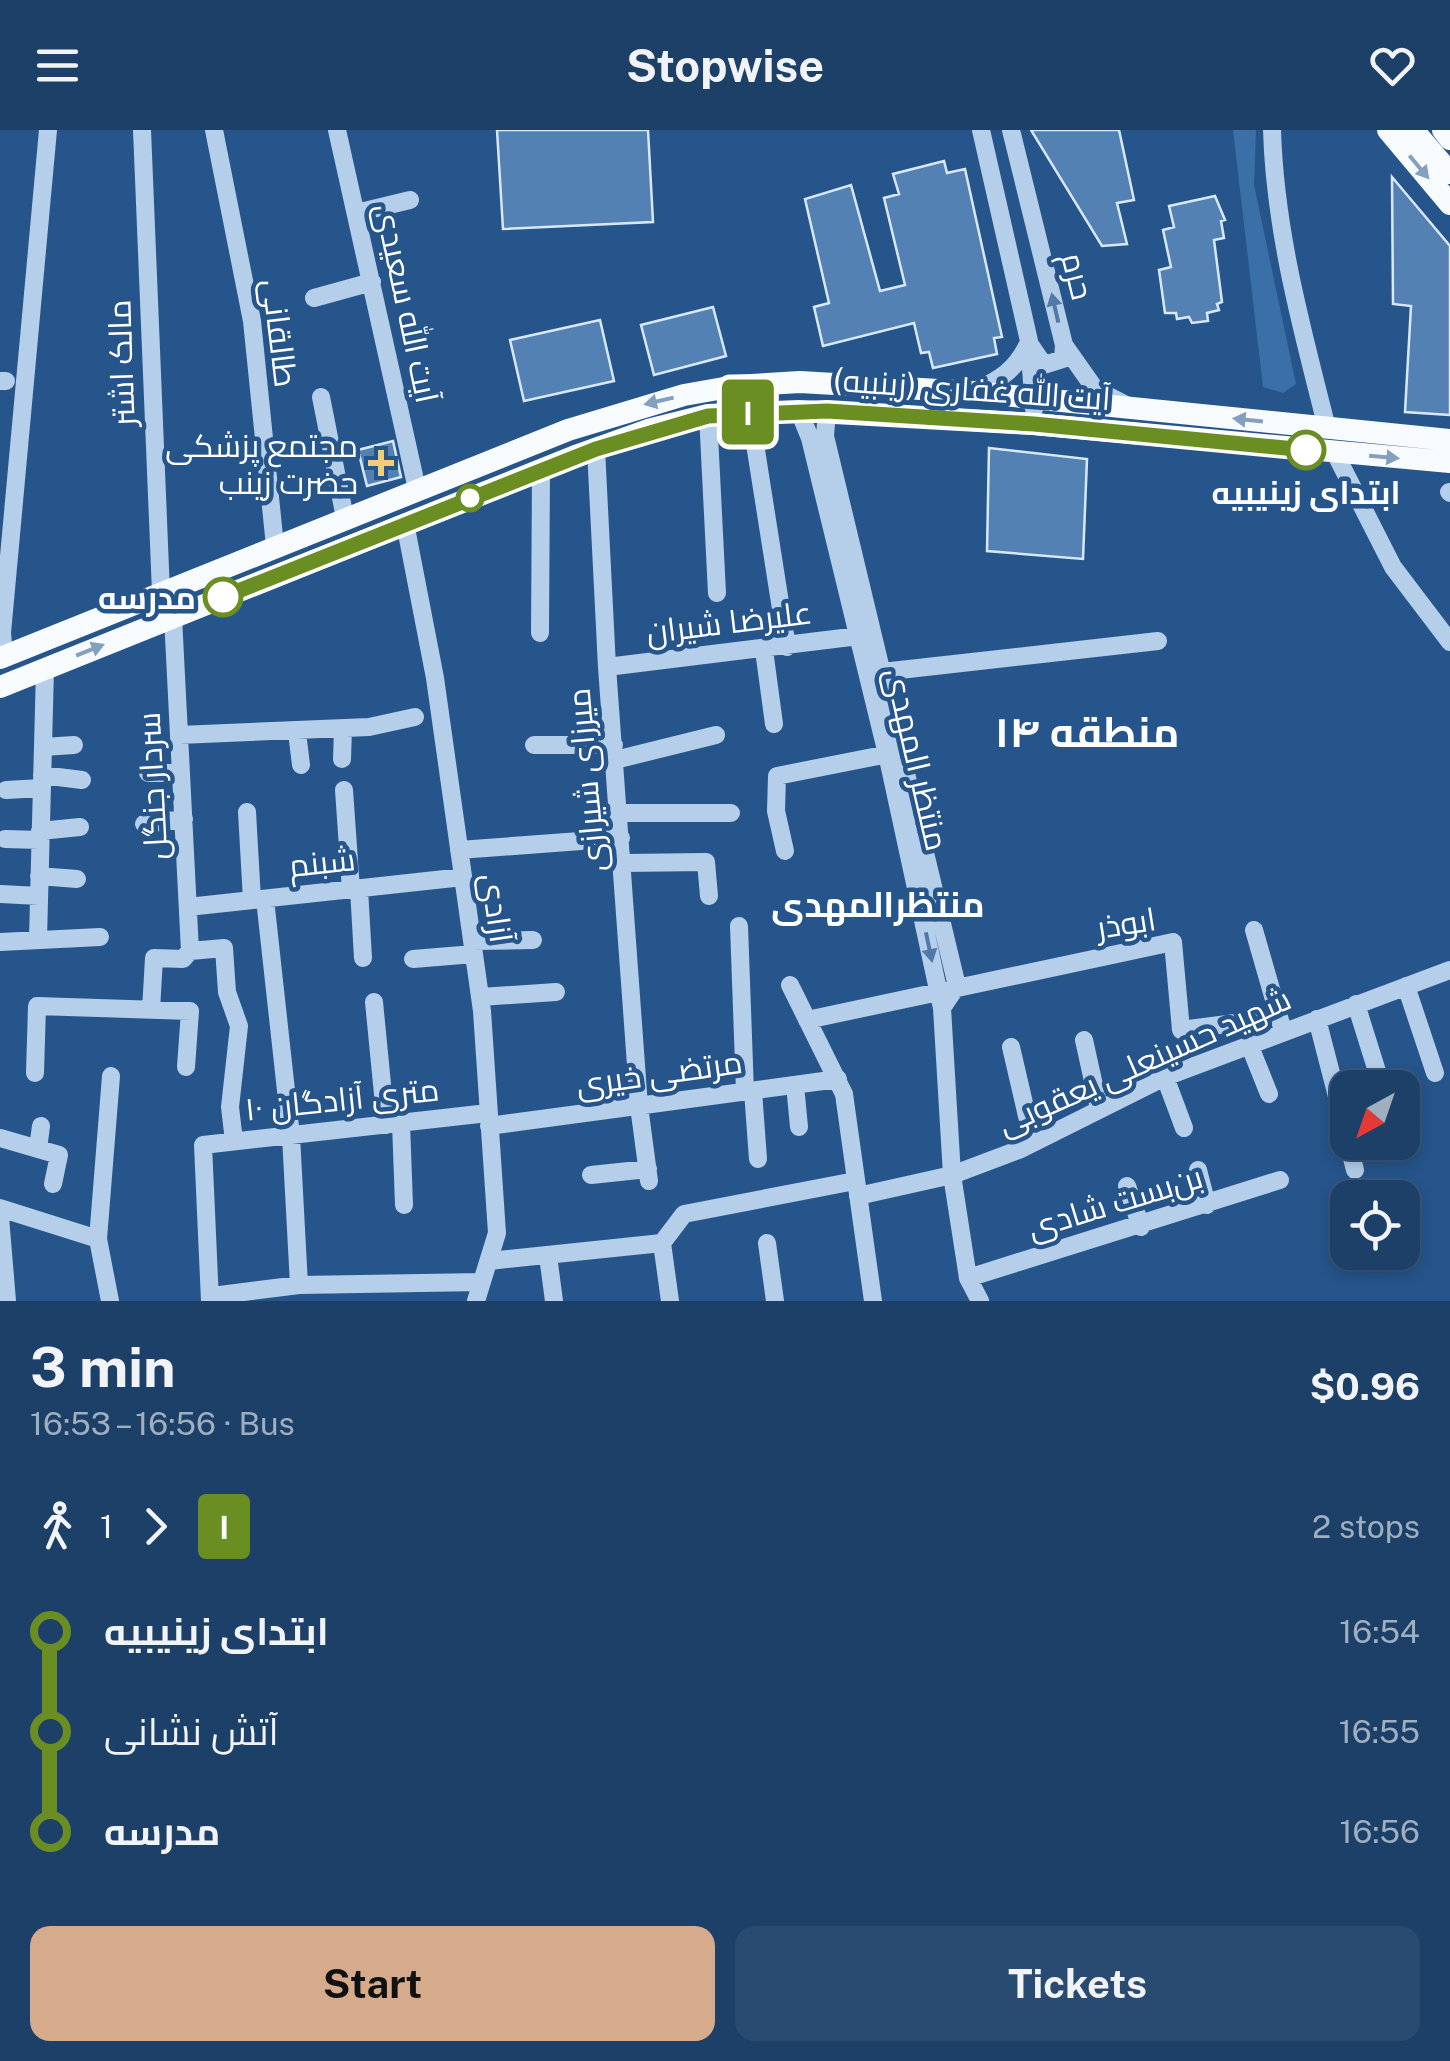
<!DOCTYPE html>
<meta charset="utf-8">
<style>
body{margin:0;font-family:"Public Sans",Cairo,sans-serif;background:#294b71;color:#f1f3f6;height:100vh;display:flex;flex-direction:column;font-size:38px;white-space:nowrap}
*{box-sizing:border-box;margin:0}
p{font-size:32px;color:#a0afc0}
.icon{flex:none;width:55px;height:55px;fill:none;stroke:currentColor;stroke-width:2;stroke-linecap:round;stroke-linejoin:round}
.map{position:relative;height:1171px;overflow:hidden}
.drawer{display:flex;flex-direction:column;background:#1c4068;flex:1}
.drawer>*{flex:none}
.badge{padding:0 20px;border-radius:8px;font-size:35px;line-height:65px}
.needle{width:65px;rotate:220deg}
.controls{position:absolute;left:1330px;top:940px;display:grid;gap:20px}
.controls a{display:grid;place-items:center;width:90px;height:90px;border-radius:20px;background:#1c4068;box-shadow:0 5px 15px #0003,0 0 0 2px #3a597c;font-size:50px}
.map>.badge{position:absolute;translate:-50% -50%;box-shadow:0 0 0 5px #fff}
.legs{display:flex;align-items:center;gap:15px;height:110px;padding:0 30px;font-size:32px}
.legs p{margin-inline-start:auto}
.headline{display:flex;align-items:center;justify-content:space-between;height:170px;padding:0 30px}
h1{font-size:55px;font-weight:700;line-height:75px}
.primary-button{display:flex;gap:20px;margin-top:auto;padding:20px 30px}
.primary-button a{flex:1;height:115px;border-radius:20px;background:#d6ab8b;color:#111;font-size:40px;font-weight:700;line-height:115px;text-align:center}
.primary-button a+a{background:#294b71;color:#f1f3f6}
ul{padding:0 30px;list-style:none}
li{display:flex;align-items:center;gap:35px;height:100px;font-size:38px}
li i{display:grid;place-items:center;width:15px;height:100%;margin:0 12px;background:currentColor}
li i::after{content:'';width:25px;height:25px;margin:-12px;border:8px solid;border-radius:50%;background:#1c4068}
li p{margin-inline-start:auto}
li:first-child i{background:linear-gradient(#0000 50%,currentColor 0)}
li:last-child i{background:linear-gradient(currentColor 50%,#0000 0)}
header{display:flex;justify-content:space-between;align-items:center;height:130px;padding:0 30px;background:#1c4068;font-size:45px;font-weight:700}
.map>svg:first-child{display:block}
.green{fill:#3b6fa8}
.building{fill:#5381b4;stroke:#d9e8f8;stroke-width:2.5}
.lines{fill:none;stroke-linecap:round;stroke-linejoin:round}
.minor{stroke:#b5ceea;stroke-width:18}
.major{stroke:#f8fbfe;stroke-width:22}
.oneway{fill:#84a0bf}
.oneway2{fill:#5179a8}
.line-1-casing{stroke:#fff;stroke-width:22}
.line-1{stroke:#6b8e23;stroke-width:15}
.stop-1-dot{fill:#fff;stroke:#6b8e23;stroke-width:5}
.poi-dot{fill:#f3cd7a;stroke:#26558b;stroke-width:4}
.labels{text-anchor:middle;dominant-baseline:central;stroke-width:9;stroke-linejoin:round;paint-order:stroke}
.street-label{font-size:32px;fill:#fff;stroke:#26558b}
.poi-label{font-size:32px;fill:#fff;stroke:#26558b;text-anchor:end}
.stop-label{font-size:32px;font-weight:bold;fill:#fff;stroke:#26558b}
.neighbourhood-label{font-size:35px;font-weight:bold;fill:#fff;stroke:#26558b}
.district-label{font-size:42px;font-weight:bold;fill:#fff;stroke:#26558b}
</style>
<header><svg class="icon" aria-label="menu" viewBox="0 0 24 24"><path d="M4 6h16M4 12h16M4 18h16"/></svg>Stopwise<svg class="icon" aria-label="heart" viewBox="0 0 24 24"><path d="M12 20l-8-8c-3-5 5-10 8-4 3-6 11-1 8 4z"/></svg></header>
<div class="map">
<svg width="1450" height="1171" viewBox="0 0 1450 1171">
<rect width="100%" height="100%" fill="#26558b"/>
<path class="green" d="M1233,0H1256L1254,55L1296,254L1283,263L1263,257Z"/>
<path class="building" d="M497,0H648L653,92L503,99Z
M1031,0H1119L1134,70L1117,73L1127,114L1102,116Z
M944,31L947,43L965,39L1002,207L994,208L997,224L933,238L929,222L921,223L914,193L823,216L814,177L829,173L805,69L851,55L880,161L905,155L884,68L899,64L893,44Z
M1392,47L1450,116V285L1405,282L1411,176L1393,174Z
M1215,66L1225,90L1221,91L1224,108L1214,110L1222,172L1217,174L1219,180L1207,183L1208,191L1192,193L1189,187L1177,189L1176,183H1165L1159,140L1171,137L1163,100L1174,97L1169,76Z
M713,177L726,226L654,245L641,195Z
M600,190L614,251L524,271L510,210Z
M393,311L401,347L367,356L358,320Z
M989,318L1087,329L1083,429L987,421Z"/>
<g class="lines">
<path class="minor" d="M142,0L161,463
M214,0L252,191L275,416
M337,0L417,359
M981,0L1029,211L1034,279
M1011,0L1064,215L1095,259L1126,275
M1272,0C1275,102 1302,199 1327,298
M356,83L410,70
M314,168L372,152
M1031,216L1044,235L1063,229L1064,215
M0,251H6
M973,262C1001,249 1016,240 1029,212
M321,267L345,388
M799,281L810,308L887,624L942,878L952,1045L968,1148L980,1171
M827,281L825,306L957,856L942,878
M750,282L787,517
M708,285L717,463
M596,319L607,537L639,976L649,1051
M1335,323L1393,437L1450,512
M1449,362L1450,363
M405,393L435,548L482,881L497,1103L476,1171
M173,487L190,821
M540,503L541,340
M764,520L774,594
M4,527L2,503L48,0
M607,537L859,506
M873,543L1158,511
M297,602L301,635
M179,605L369,597L415,587
M534,615H614
M43,617L74,615
M342,629L343,599
M615,630L716,605
M148,643H181
M42,645L82,650
M6,660L42,658
M344,660L351,760
M247,682L252,770
M619,683H731
M144,694L184,689
M40,701L80,697
M5,709L40,710
M459,720L621,708
M785,721L776,681L777,646L898,622
M623,733L706,732L709,766
M39,746L77,749
M359,759L363,828
M1,764L39,766
M265,769L291,1006L299,1155
M188,777L463,747
M739,796L745,962
M1254,800L1283,901
M38,809L45,539
M472,811L533,810
M0,812L100,807
M413,829L474,824
M790,855L844,964L873,1171
M1406,856L1435,943
M480,867L556,862
M374,872L386,995
M1356,874L1381,954
M151,880L154,828L183,829L190,821L224,818L227,862L239,896L230,977L234,1011
M1317,889L1348,1009
M807,890L1173,812L1181,900L1250,891
M1084,910L1099,978
M1249,914L1269,964
M1011,917L1033,1012
M35,943L37,876L190,881L186,937
M1165,947L1184,998
M795,955L799,997
M753,961L758,1029
M401,993L404,1075
M489,996L838,949
M0,1008L59,1025L53,1054
M1348,1012L1355,1040
M38,1019L41,996
M1198,1040L1207,1075
M591,1045L648,1039
M1127,1056L1141,1097
M858,1066L952,1045L1021,1019L1165,947L1450,840
M0,1078L98,1109L110,1171
M0,1087L7,1171
M98,1109L111,946
M662,1113L670,1171
M767,1113L775,1171
M548,1126L554,1171
M489,1131L662,1113L684,1084L855,1051
M968,1148L1280,1050
M212,1166L299,1155L482,1152
M210,1171L203,1015L488,983"/>
<path class="major" d="M1388,0L1450,74
M1413,0L1450,43
M1443,0L1450,9
M0,528L568,300L684,265L735,256L800,252L973,262L1450,310
M0,557L578,325L648,300L708,285L799,281L1034,294L1450,332"/>
</g>
<defs><path id="oneway-solid" d="M-6-.8H1V-3.2L6.5 0L1 3.2V.8H-6Z" transform="scale(2.5)"/></defs>
<g class="oneway">
<use href="#oneway-solid" transform="translate(1419 37) rotate(50)"/>
<use href="#oneway-solid" transform="translate(659 271) rotate(167)"/>
<use href="#oneway-solid" transform="translate(1248 290) rotate(-174)"/>
<use href="#oneway-solid" transform="translate(1384 327) rotate(5)"/>
<use href="#oneway-solid" transform="translate(90 520) rotate(-22)"/>
</g>
<g class="oneway2">
<use href="#oneway-solid" transform="translate(1055 178) rotate(-103)"/>
<use href="#oneway-solid" transform="translate(929 817) rotate(78)"/>
</g>
<g class="lines">
<defs>
<path id="line-1" d="M223,467L596,319L708,286L827,281L1034,294L1306,320"/>
</defs>
<use href="#line-1" class="line-1-casing"/>
<use href="#line-1" class="line-1"/>
</g>
<g class="stop-1-dot">
<circle cx="1306" cy="320" r="18"/>
<circle cx="470" cy="368" r="12"/>
<circle cx="223" cy="467" r="18"/>
</g>
<path class="poi-dot" d="M376 318h10v10h10v10h-10v10h-10v-10h-10v-10h10z"/>
<g class="labels">
<g class="street-label">
<text transform="translate(1078 146) rotate(76)">حرم</text>
<text transform="translate(407 173) rotate(78)">آیت الله سعیدی</text>
<text transform="translate(280 203) rotate(83)">طالقانی</text>
<text transform="translate(121 233) rotate(-92)">مالک اشتر</text>
<text transform="translate(972 259) rotate(4)">آیت الله غفاری (زینبیه)</text>
<text transform="translate(729 492) rotate(-7)">علیرضا شیران</text>
<text transform="translate(917 629) rotate(77)">منتظر المهدی</text>
<text transform="translate(586 650) rotate(-95)">میرزای شیرازی</text>
<text transform="translate(152 656) rotate(-93)">سردار جنگل</text>
<text transform="translate(322 732) rotate(-6)">شبنم</text>
<text transform="translate(497 778) rotate(82)">آزادی</text>
<text transform="translate(1126 793) rotate(-9)">ابوذر</text>
<text transform="translate(1144 931) rotate(-24)">شهید حسینعلی یعقوبی</text>
<text transform="translate(659 943) rotate(-8)">مرتضی خیری</text>
<text transform="translate(342 969) rotate(-6)">۱۰ متری آزادگان</text>
<text transform="translate(1115 1072) rotate(-17)">بن‌بست شادی</text>
</g>
<g class="poi-label">
<text x="358" y="315">مجتمع پزشکی<tspan x="358" dy="37">حضرت زینب</tspan></text>
</g>
<g class="stop-label">
<text x="1306" y="362">ابتدای زینیبیه</text>
<text x="196" y="467" text-anchor="end">مدرسه</text>
</g>
<g class="neighbourhood-label">
<text x="878" y="774">منتظرالمهدی</text>
</g>
<g class="district-label">
<text x="1087" y="601">منطقه ۱۴</text>
</g>
</g>
</svg>
<div class="controls">
<a><svg class="needle" viewBox="-14 -14 28 28"><path d="M0-13l5 13h-10z" fill="#e53935"/><path d="M0 13l5-13h-10z" fill="#a0afc0"/></svg></a>
<a><svg class="icon" aria-label="locate" viewBox="0 0 24 24"><circle cx="12" cy="12" r="6"/><path d="M12 2v4M12 18v4M2 12h4M18 12h4"/></svg></a>
</div>
<b class="badge" style="left:748px;top:282px;background:#6b8e23;color:#fff">۱</b>
</div>
<section class="drawer">
<div class="headline"><div><h1>3 min</h1><p>16:53 – 16:56 · Bus</p></div><b>$0.96</b></div>
<div class="legs"><svg class="icon" aria-label="walk" viewBox="0 0 24 24"><circle cx="13" cy="4" r="2"/><path d="M13 8l-2 6 4 7M11 14l-3 7M7 12l3-4h3l4 4"/></svg>1<svg class="icon" aria-label="forward" viewBox="0 0 24 24"><path d="M9 5l7 7-7 7"/></svg><b class="badge" style="background:#6b8e23;color:#fff">۱</b><p>2 stops</p></div>
<ul>
<li><i style="color:#6b8e23"></i><b>ابتدای زینیبیه</b><p>16:54</p></li>
<li><i style="color:#6b8e23"></i><span>آتش نشانی</span><p>16:55</p></li>
<li><i style="color:#6b8e23"></i><b>مدرسه</b><p>16:56</p></li>
</ul>
<div class="primary-button"><a>Start</a><a>Tickets</a></div>
</section>
